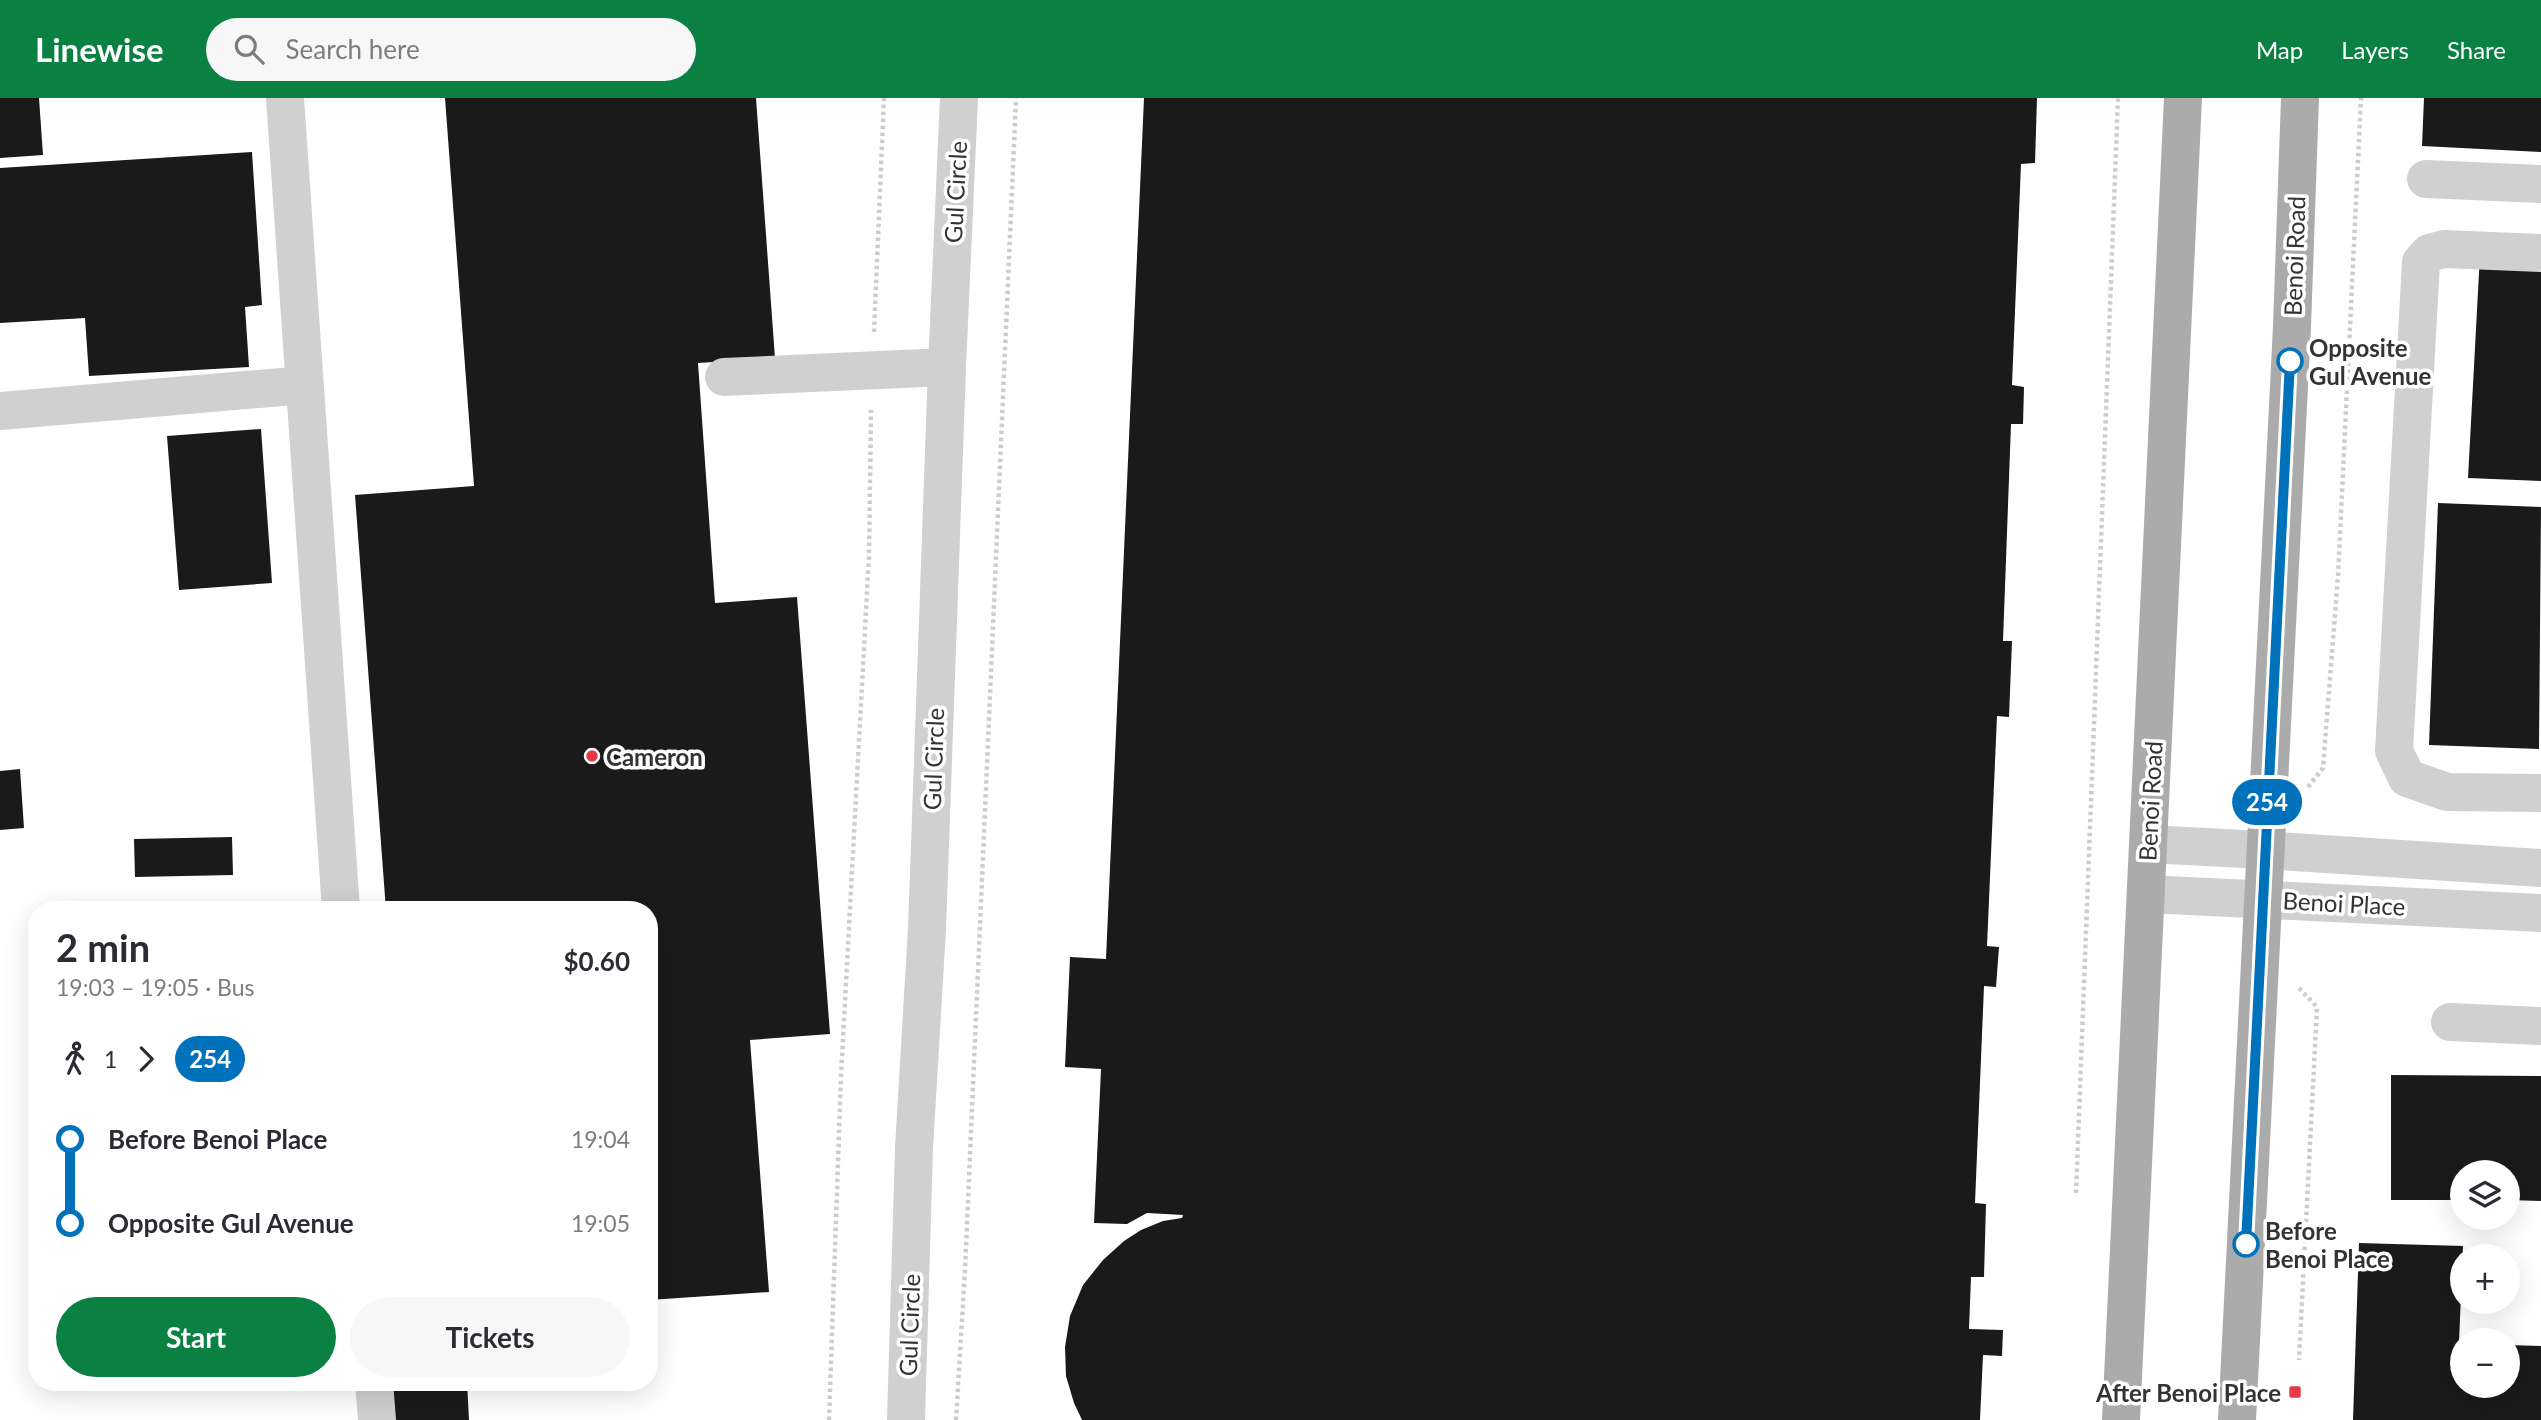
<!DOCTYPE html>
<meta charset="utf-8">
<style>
body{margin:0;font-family:Lato,sans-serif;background:#f7f7f7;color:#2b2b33;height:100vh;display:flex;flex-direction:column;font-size:26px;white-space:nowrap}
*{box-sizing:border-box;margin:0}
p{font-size:23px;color:#7c7c81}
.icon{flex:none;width:38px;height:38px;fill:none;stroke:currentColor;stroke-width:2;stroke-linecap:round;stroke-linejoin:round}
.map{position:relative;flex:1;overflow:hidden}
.drawer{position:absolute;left:28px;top:803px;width:630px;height:490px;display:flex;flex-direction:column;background:#fff;border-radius:28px;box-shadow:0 7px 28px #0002}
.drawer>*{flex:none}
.badge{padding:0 14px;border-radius:23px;font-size:24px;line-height:46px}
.tools{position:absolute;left:2450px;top:1062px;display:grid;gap:14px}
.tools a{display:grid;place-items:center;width:70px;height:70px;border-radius:50%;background:#fff;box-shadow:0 7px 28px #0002;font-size:35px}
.map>.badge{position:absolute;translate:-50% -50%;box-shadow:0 0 0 4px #fff}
.legs{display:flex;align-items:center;gap:10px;height:77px;padding:0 28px;font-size:23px}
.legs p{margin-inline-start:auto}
.summary{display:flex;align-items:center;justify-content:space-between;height:119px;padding:0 28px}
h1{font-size:38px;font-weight:700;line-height:52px}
.action{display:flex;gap:14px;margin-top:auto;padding:14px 28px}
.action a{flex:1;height:80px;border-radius:42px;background:#0b8043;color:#fff;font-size:28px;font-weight:700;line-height:80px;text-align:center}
.action a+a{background:#f7f7f7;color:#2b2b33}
ul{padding:0 28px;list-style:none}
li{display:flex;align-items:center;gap:24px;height:84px;font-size:26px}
li i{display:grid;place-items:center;width:10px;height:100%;margin:0 9px;background:currentColor}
li i::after{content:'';width:18px;height:18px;margin:-9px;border:5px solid;border-radius:50%;background:#fff}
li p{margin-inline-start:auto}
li:first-child i{background:linear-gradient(#0000 50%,currentColor 0)}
li:last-child i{background:linear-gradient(currentColor 50%,#0000 0)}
header{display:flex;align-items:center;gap:42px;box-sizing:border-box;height:98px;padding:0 35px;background:#0b8043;color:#fff}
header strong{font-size:33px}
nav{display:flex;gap:38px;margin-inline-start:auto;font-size:24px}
.search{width:490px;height:63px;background:#f7f7f7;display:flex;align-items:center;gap:18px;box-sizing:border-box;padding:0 24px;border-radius:38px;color:#7c7c81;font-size:26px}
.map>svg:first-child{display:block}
.building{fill:#1a1a1a}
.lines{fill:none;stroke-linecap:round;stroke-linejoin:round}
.path{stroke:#cdcdcd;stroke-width:4.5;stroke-dasharray:3.5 3.5;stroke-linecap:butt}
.minor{stroke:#d0d0d0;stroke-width:38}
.major{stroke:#ababab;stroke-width:38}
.line-1-casing{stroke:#fff;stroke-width:16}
.line-1{stroke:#0072bc;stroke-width:10}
.stop-1-dot{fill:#fff;stroke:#0072bc;stroke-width:3.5}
.poi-dot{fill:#e63946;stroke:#fff;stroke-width:2.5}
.labels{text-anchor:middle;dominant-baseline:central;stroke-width:7;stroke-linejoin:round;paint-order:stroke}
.street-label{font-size:24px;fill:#333;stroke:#fff}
.stop-label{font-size:24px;font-weight:bold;fill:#333;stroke:#fff;text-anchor:start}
.poi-label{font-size:24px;font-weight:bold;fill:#333;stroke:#fff;text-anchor:start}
</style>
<header>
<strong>Linewise</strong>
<div class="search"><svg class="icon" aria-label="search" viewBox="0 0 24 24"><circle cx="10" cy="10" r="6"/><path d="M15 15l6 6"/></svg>Search here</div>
<nav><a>Map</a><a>Layers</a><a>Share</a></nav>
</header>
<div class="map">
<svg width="2541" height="1322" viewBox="0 0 2541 1322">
<rect width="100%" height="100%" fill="#fff"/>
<path class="building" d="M0,0H39L43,57L0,60Z
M445,0H756L775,260L698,265L715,505L797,499L830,936L750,942L769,1194L649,1202V812H386L355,397L474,388Z
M1144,0H2037L2035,65L2021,66L2012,287L2024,289L2023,326H2011L2003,543H2012L2009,619L1997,618L1987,848L1999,849L1996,889L1984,888L1975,1105L1986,1106L1984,1179H1971L1969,1231L2003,1232L2002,1258L1983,1257L1980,1322H1082L1074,1305L1066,1278L1065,1249L1070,1218L1083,1187L1103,1162L1124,1143L1141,1132L1163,1123L1182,1120L1183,1117L1147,1115L1127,1126L1094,1125L1101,971L1065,969L1070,859L1106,861Z
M2424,0H2541V54L2422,48Z
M252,54L262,207L245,209L249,269L89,278L85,220L0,225V70Z
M2480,156L2541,159V383L2468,380Z
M261,331L272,485L179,492L167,338Z
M2438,405L2541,409L2539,651L2429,647Z
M20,671L24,730L0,732V673Z
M232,739L233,777L135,779L134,741Z
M2391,977L2541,978V1103L2508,1102V1074H2462V1102H2391Z
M2359,1145L2463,1148L2459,1245H2462V1288H2508V1247L2541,1248V1322H2353Z
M381,1284H467L469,1322H384Z"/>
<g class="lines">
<path class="path" d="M874,234L884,0
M2308,689L2323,670L2338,478L2361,0
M2299,890L2317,909L2299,1262
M2076,1095L2118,0
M829,1322L841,978L869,457L871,312
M956,1322L965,1172L1016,0"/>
<path class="minor" d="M285,0L341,812
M2426,81L2541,86
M2541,155L2444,151L2429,155L2421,164L2394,653L2407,680L2447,694L2541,695
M724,279L947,269
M0,313L305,287
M2148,746L2264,752L2541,770
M2146,796L2541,815
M2450,924L2541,928
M374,1284L377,1322
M906,1322L914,1050L927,831L947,269L959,0"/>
<path class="major" d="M2121,1322L2183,0
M2237,1322L2292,229L2300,0"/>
</g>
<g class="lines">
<defs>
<path id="line-1" d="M2246,1146L2290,263"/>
</defs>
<use href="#line-1" class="line-1-casing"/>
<use href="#line-1" class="line-1"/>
</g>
<g class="stop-1-dot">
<circle cx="2290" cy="263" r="12"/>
<circle cx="2246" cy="1146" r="12"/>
</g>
<g class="poi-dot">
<circle cx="592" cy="658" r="7"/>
<rect x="2288" y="1287" width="14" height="14" rx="3.5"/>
</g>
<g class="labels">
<g class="street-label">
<text transform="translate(955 94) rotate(-87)">Gul Circle</text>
<text transform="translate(2294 158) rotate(-88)">Benoi Road</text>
<text transform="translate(933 661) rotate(-88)">Gul Circle</text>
<text transform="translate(2150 703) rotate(-87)">Benoi Road</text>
<text transform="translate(2344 805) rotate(3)">Benoi Place</text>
<text transform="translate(909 1227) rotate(-88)">Gul Circle</text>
</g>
<g class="stop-label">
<text x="2309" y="249">Opposite<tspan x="2309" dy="28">Gul Avenue</tspan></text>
<text x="2265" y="1132">Before<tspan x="2265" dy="28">Benoi Place</tspan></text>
</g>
<g class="poi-label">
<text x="606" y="658">Cameron</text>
<text x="2281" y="1294" text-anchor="end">After Benoi Place</text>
</g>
</g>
</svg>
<div class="tools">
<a><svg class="icon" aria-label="layers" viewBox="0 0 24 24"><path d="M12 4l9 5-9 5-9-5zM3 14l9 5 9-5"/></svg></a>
<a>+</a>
<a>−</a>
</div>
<b class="badge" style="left:2267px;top:704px;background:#0072bc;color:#fff">254</b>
<section class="drawer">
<div class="summary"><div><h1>2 min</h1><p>19:03 – 19:05 · Bus</p></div><b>$0.60</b></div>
<div class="legs"><svg class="icon" aria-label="walk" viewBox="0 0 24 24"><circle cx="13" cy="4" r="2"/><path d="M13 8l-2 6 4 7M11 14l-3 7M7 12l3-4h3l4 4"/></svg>1<svg class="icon" aria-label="forward" viewBox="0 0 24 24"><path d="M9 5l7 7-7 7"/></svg><b class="badge" style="background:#0072bc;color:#fff">254</b></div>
<ul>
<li><i style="color:#0072bc"></i><b>Before Benoi Place</b><p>19:04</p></li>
<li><i style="color:#0072bc"></i><b>Opposite Gul Avenue</b><p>19:05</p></li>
</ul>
<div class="action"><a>Start</a><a>Tickets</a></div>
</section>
</div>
